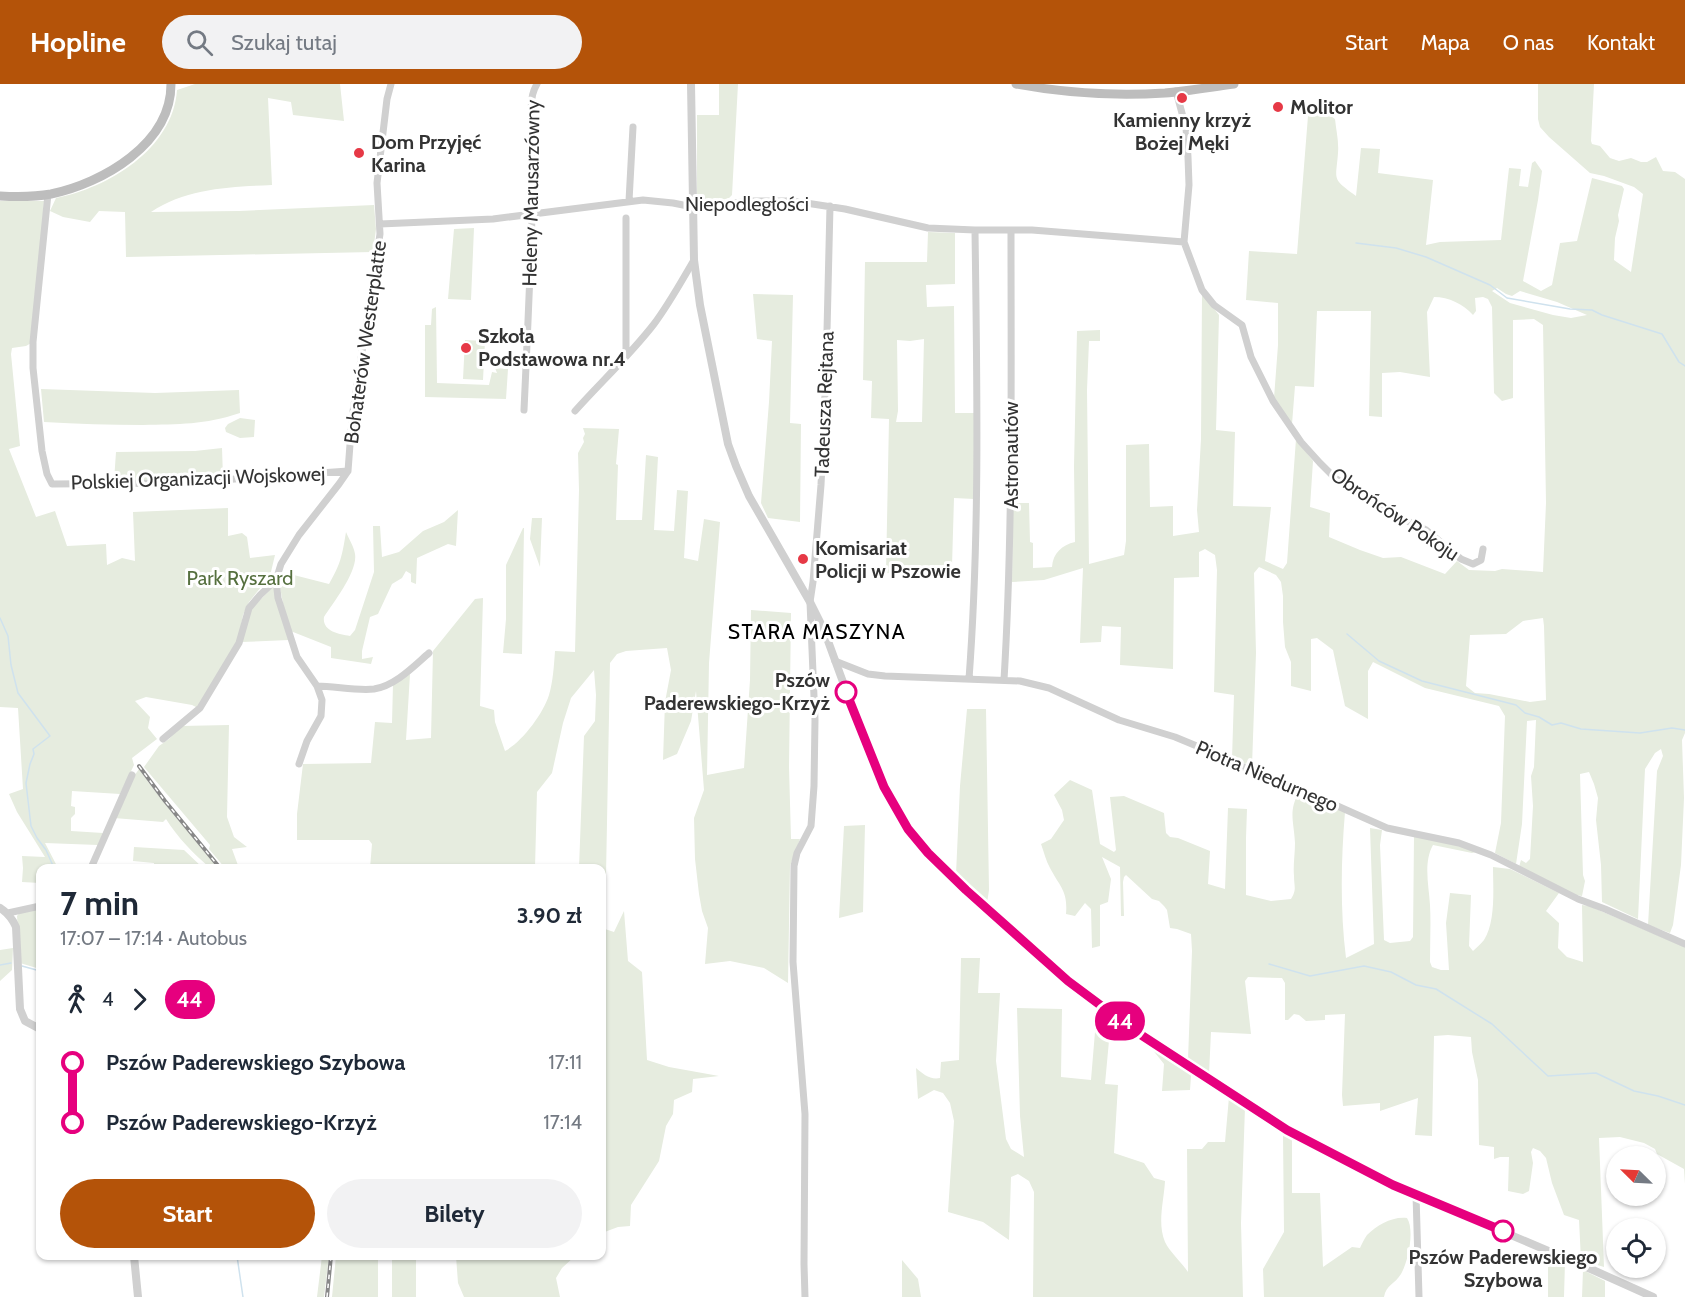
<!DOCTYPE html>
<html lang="pl">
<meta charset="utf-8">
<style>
body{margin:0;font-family:Cabin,sans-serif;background:#f2f2f3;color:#1f2937;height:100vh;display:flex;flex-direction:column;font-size:22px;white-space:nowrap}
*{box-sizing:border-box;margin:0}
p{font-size:20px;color:#747a83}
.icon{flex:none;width:33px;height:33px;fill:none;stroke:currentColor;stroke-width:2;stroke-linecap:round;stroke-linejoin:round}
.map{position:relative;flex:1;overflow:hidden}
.sheet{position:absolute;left:36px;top:780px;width:570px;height:396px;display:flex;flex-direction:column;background:#fff;border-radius:12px;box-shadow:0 2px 4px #0004}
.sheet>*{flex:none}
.badge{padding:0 12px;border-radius:20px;font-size:21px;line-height:39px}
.needle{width:39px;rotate:294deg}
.buttons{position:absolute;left:1606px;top:1062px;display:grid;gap:12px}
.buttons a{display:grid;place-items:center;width:60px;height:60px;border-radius:50%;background:#fff;box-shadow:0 2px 4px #0004;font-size:30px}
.map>.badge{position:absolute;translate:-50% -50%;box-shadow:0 0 0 3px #fff}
.legs{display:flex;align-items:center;gap:9px;height:66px;padding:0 24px;font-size:20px}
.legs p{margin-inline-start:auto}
.summary{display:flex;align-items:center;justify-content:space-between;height:102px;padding:0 24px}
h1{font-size:33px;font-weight:800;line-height:45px}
.action{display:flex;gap:12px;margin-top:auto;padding:12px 24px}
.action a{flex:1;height:69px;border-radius:36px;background:#b45309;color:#fff;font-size:24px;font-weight:800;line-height:69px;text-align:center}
.action a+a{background:#f2f2f3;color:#1f2937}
ul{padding:0 24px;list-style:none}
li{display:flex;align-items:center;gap:21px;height:60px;font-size:22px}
li i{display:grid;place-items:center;width:9px;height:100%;margin:0 8px;background:currentColor}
li i::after{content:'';width:15px;height:15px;margin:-8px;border:4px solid;border-radius:50%;background:#fff}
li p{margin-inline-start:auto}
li:first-child i{background:linear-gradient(#0000 50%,currentColor 0)}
li:last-child i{background:linear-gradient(currentColor 50%,#0000 0)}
header{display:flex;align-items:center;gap:36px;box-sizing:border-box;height:84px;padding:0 30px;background:#b45309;color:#fff}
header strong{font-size:28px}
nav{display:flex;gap:33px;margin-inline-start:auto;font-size:21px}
.search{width:420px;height:54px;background:#f2f2f3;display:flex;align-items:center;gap:15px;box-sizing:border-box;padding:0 21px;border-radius:33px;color:#747a83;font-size:22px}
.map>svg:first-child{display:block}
.green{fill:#e6ecdf;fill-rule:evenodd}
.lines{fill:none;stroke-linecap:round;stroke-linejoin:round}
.stream{stroke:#cfe2ee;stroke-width:1.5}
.minor{stroke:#d0d0d0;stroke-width:7}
.tertiary{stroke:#d0d0d0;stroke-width:8}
.secondary{stroke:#bdbdbd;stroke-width:9}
.rail-casing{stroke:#888;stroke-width:4}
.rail{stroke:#fff;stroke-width:1.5;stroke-dasharray:4.5;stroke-linecap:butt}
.line-1-casing{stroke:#fff;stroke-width:14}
.line-1{stroke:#e6007e;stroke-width:9}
.poi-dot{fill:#e63946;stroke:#fff;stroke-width:2}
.stop-1-dot{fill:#fff;stroke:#e6007e;stroke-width:3}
.labels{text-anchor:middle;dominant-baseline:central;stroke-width:6;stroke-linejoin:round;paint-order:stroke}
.poi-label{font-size:20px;font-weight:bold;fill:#333;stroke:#fff;text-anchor:start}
.street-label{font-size:20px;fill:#333;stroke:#fff}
.park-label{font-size:20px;fill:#56703f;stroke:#fff}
.stop-label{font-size:20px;font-weight:bold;fill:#333;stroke:#fff;text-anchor:end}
.neighbourhood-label{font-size:21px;letter-spacing:1.5px;fill:#000;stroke:#fff}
</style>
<header>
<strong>Hopline</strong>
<div class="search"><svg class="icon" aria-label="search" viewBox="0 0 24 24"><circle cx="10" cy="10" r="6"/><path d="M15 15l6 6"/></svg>Szukaj tutaj</div>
<nav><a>Start</a><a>Mapa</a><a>O nas</a><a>Kontakt</a></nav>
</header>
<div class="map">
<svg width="1685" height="1213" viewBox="0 0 1685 1213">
<rect width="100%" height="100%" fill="#fff"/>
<path class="green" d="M195,0H340L344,37L293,31L291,18L268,14L272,101C230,103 187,104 151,128L239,127L374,121L376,145L373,168L126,173L125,128L99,127L90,138L63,133L50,127L56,114C108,104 173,65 177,6Z
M719,0H738L732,111L729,114L707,120L704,119L697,112V31H719Z
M1538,0H1594L1591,57L1592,60L1600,62L1610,74L1619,77L1631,74L1641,78H1647L1656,73L1663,87L1675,88L1685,95V649L1682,656L1684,714L1681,781L1673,841L1670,849L1648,841L1657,687L1663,672L1661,665L1655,669L1645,685L1638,835L1602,818L1601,781L1596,736L1598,714L1594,700L1589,688L1580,690L1583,791L1585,797L1582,812L1576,811L1519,783L1521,776L1526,779L1530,775L1533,722L1531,692L1534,683L1536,636L1527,637L1522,740L1516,780L1495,769L1501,739L1505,632L1499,622L1425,604L1373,578L1368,587V635L1345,622L1333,566L1317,554L1311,555V607L1291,602V578L1285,563L1283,538V512L1281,498L1276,491L1259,483L1254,489L1256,569L1252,682L1232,675L1234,611L1214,608L1217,486L1215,471L1205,465L1199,468V493L1174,494L1173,585L1120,581L1121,543L1102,542L1101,558L1080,559L1083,484L1044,496L1012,498L1013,419H1029L1030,458L1033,459V484L1052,483C1053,469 1062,461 1075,458L1074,382L1077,247L1100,246V257H1089L1087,306L1089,480L1124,471L1126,457V361L1149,360L1150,423L1173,422V452L1199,448L1197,426L1201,355L1202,209L1219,231L1216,346L1235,348L1233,422L1271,423L1265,477L1283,485L1287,479L1296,355L1313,377L1310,423L1330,429L1329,453L1360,466L1383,474L1401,473L1445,490L1457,477L1469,486L1495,487L1502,485L1543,488L1546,419L1543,241L1534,235L1513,236V314L1502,317L1494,309L1492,223L1488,215L1483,213L1475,214L1476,227L1473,231C1463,220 1449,213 1434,213L1427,228L1430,293L1400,288L1382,289V333L1369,332L1371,227H1317L1314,303L1295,302L1292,340L1274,314L1278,261V219L1246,216L1249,167L1297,170L1308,32L1325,28L1335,35C1336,46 1339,57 1338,69C1336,97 1331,94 1356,112L1361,64L1380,65L1378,89L1433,96L1426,161L1440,158L1501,156L1509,84L1521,85L1519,102L1528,103L1532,79L1535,77L1542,87L1538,116L1523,197L1541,207L1552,201L1560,159L1577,157L1592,94L1622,102L1624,105L1618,131L1619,137L1615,154L1614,176L1631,188L1643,110L1634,103L1604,92L1590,89L1549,53L1540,43L1538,35ZM1497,204L1506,210L1512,212L1520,207L1557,218L1587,231L1571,234L1553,231L1510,219L1492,207ZM1543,534L1544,542L1546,616L1530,618L1489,610L1475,609L1466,602L1470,551L1506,550L1523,537Z
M0,117H44L33,258L26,262L12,264L11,270L20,362L9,365L36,433L55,427L67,462L106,460L107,481L122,474L135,477L133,428L228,424V452L242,449L247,453L250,474L275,471L270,492L249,518L243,531L238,557L198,624L192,621L146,613L135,617L150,633L148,644L157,655L132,674L134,681L120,710L72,707L71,722L75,723V730L71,734V747L103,749L98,761L45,759L58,784H40V799L22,798L23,784L22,772L45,773L17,728L9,710L23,705L18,624L0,623Z
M474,144L471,216L448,215L454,145Z
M928,148L955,149V200L926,201L927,223L954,222L955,329H974V415L954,414L952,482L935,481L934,491L886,489L889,335L871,334L872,297L863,296L865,178H927ZM924,255L922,338H896L898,327L897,256L910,257Z
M753,210L793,211L790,339L801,340L800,438L768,434L761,419L769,318L772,257L757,255Z
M436,223L437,299L489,301L492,288L497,289L495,284L508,285L506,315L425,313V241H431L432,225Z
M465,256L485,257L483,296L463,295Z
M41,305L155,309L239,306L240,329C204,341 179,340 143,341C110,341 77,340 44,338Z
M240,334L255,336L254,353L240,354L226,348L225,344L228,340Z
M583,344L619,345L616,380L618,381L616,436H642L646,371L658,373L654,446L674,447L677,406L688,407L684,474L698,477L704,435L720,438L709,579L707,691L744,684L750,596L751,526L791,529L789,683L791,755H800L790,782L788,899L764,884L730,877L705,880L708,844L702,827L699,810L695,775L694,734L704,706L696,607L691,637L677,670L663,676L665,618L671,586L667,564L626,567L617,570L610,579L605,845L614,848L624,827L628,877L642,888L647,976L669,983L719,992L693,995L692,1008L674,1016L673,1030L666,1042L659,1077L631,1121L630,1142L618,1143L602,1149V784H579L584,652L595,637L596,611L594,586L571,614L563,639L552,689L537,708L535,784H370L372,760L369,756H297V730L303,680L371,679L375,638L392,639L393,600L410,590L406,656L431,654L433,567L475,515L483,514L480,622L494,626L495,638L505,667C522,658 543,630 549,611C553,598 554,581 555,567L575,568L579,406L578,369L584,358L583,354L585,350Z
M222,364L223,393L114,397L116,368L195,367Z
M458,426L456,462L448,460L417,474L416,500L411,498V490L406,487L402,494L392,500L378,530L370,533L362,567V575L373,573L371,580L331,574V563L288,546L279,498L282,488L329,500C341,479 342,472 346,448C349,455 354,463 355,470C358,487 334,518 324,533C322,547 338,550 350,552L355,546L374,488L373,442H380L382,473L399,468L423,447L444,438Z
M532,434H542L540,483L530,455Z
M523,444H524L522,570L503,569L506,535V481Z
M274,502L289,556L241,558L252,524Z
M967,625H986L989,806L987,819L956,790L960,702Z
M229,641L227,733L234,753L247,763L232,765L239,784H225L209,765L210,761L144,683L159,662L169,655L181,642Z
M139,685C163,720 192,751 218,784H210C193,769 178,754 166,735L163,738L114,734L132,695Z
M1070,696L1092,706L1100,760L1114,768L1116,766L1110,713L1124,712L1164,729L1166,749L1170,753L1178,754L1210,767L1208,800L1225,805L1228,724L1247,725L1246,754V811L1271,817L1291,815C1297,805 1294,803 1294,792C1293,781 1295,770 1295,759C1294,737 1288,728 1299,708L1345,728C1341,776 1340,826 1346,874L1374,860L1370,744L1382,746L1380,761L1384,856L1390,859L1410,857L1413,853L1414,752L1459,762L1476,768L1472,769L1433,761C1423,779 1429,802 1430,821C1431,840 1430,859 1430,878L1432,883L1441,886H1449L1446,839L1450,809L1471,811L1469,862L1473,867C1477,863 1481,860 1484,856C1496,837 1493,804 1493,783L1510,785L1559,809L1546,827L1559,839L1558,864L1567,873L1583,878L1582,821L1589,822L1685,863V1100L1684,1085L1657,1070L1655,1065L1644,1059L1620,1053L1599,1054L1604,1183L1581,1176L1579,1136L1564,1131L1552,1099L1546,1074L1540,1067L1533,1064L1531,1068L1533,1079L1529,1107L1523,1110L1508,1107L1509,1073H1500L1494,1075V1063L1479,1061L1478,996L1472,968L1471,953L1448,951L1434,952L1432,1052L1415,1051L1418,1014L1380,1027V1019L1343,1022L1342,1011L1345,930L1325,931V936L1306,937L1299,931L1294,930L1288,936H1285V899L1282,894L1248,893L1245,897L1251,950L1211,948L1209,990L1188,976L1192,867L1191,850L1177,845L1170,844L1167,826L1164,822L1159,817L1152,815L1126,791L1124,793L1123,798L1124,832H1121L1120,783L1102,773L1111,795L1108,818L1100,821V862L1092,864L1091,825L1085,819L1075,832L1066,830C1068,807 1060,803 1050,784C1046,777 1044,768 1041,760L1051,755L1064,736L1062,726L1054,711Z
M865,741L863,828L839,834L844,742Z
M134,763L184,766L203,784H154V779L133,777Z
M40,824V885L20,879L17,832L21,827Z
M13,864L12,886L0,897V866Z
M961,874H980L978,909H1000L996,977L1006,1055L1011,1065L1024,1073L1020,1032L1017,924L1062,925L1061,993L1091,996L1097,924L1111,935L1105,1000L1118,1001L1114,1069L1144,1079L1154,1094L1165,1097C1164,1117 1157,1139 1165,1158C1169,1167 1182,1179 1188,1188L1187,1065H1202L1208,1058H1225L1229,1013L1245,1023L1241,1139L1243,1213H1033L1034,1108L1029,1097L1018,1090L1011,1093L1009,1156L983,1138L948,1128L954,1037L950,1019L943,1009L934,1006L918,1015L916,984C923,990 930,996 940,994L941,978L959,976Z
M1152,965L1193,990L1191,992L1190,1006L1162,1007L1164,980Z
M1283,1051L1292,1056V1109H1320L1323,1183L1352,1163L1360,1164C1362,1160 1364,1155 1367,1151C1377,1141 1393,1132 1407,1134C1415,1146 1408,1178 1401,1190C1395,1200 1386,1201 1384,1213H1264L1263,1185L1284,1148Z
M1548,1170L1565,1178L1564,1213H1548Z
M322,1172H329L324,1213H317Z
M336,1172H378V1213H332Z
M392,1172H416V1213H392Z
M456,1172H575L562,1184L556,1194L560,1213H464L458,1199Z
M902,1176L918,1195L921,1213H902Z
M1583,1186L1605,1197V1213H1582Z"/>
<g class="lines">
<path class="stream" d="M1356,159L1396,164L1426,173L1490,201L1507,214L1570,225L1592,226L1602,231L1662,250L1679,278L1685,282
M0,534L8,552L11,581L18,609L50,652L33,665L34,670L30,680L26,699L31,742L37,754L46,766L54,784
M1347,550L1379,577L1422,597L1516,621L1525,629L1539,633L1552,641L1561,639L1581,645L1640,649L1672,644L1685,646
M1269,880L1310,892L1364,882L1391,888L1416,901L1436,905L1492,940L1548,992L1596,989L1634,1007L1658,1012L1685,1021
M0,881L11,879
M22,882L40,887
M237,1172L243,1213"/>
<path class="minor" d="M1176,7L1186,44L1188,73L1189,101L1184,158L1202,206L1214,221L1242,241L1251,273L1273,317L1301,358L1320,379L1335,394L1359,410L1395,431L1426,446L1461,475L1473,480L1481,476L1483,465
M48,110L33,258V284L42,367L47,390L52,400L179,399L348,387
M629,117L633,43
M380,140L493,135L643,116L673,119L693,123H709L748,117H793L845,125L928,144L975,146H1032L1184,158
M626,271V134
M524,326C527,262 530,197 532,132C532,109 537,86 536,63C536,42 525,20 537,0
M575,327C601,298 630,271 654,240C669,220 681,198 694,176
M835,577L868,590L885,592L1020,597L1049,604L1119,636L1175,653L1216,670L1254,688L1324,716L1387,744L1459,759L1491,771L1578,815L1605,825L1685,860
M969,595C980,446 977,296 975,146
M1004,596C1013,446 1011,296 1011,146
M317,602C335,602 356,607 374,605C395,602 414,582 429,569
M163,655L200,624L239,559L249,524L260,511L276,496
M299,680L307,657L321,632L322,616L317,602L297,573L278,514L276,496L281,480L299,451L339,400L348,387L352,334L380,150L377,99L387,15L391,0
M91,784L132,691
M8,829L40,822
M1416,1110L1419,1213
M805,1213L804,1180L805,1030L793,878L794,782L797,769L811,742L814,702L815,636L810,518L813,498L821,401L826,289L830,122"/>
<path class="tertiary" d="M691,0L694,176L700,221L728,360L736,382L749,412L810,518L824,546L870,672L891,719L908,745L928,769L966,806L1048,880L1085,910L1135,947L1287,1046L1393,1101L1593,1186L1653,1213
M0,824C8,829 12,834 16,843L20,925L25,937L40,945
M134,1172L138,1213"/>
<path class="secondary" d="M1016,0C1064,9 1116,12 1165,9C1188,7 1211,3 1234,0
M0,112C17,113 34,113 51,110C103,99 171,60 171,0"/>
<defs>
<path id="rail" d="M139,682L165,717L220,784
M327,1213L331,1172"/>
</defs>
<use href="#rail" class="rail-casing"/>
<use href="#rail" class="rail"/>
</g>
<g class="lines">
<defs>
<path id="line-1" d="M846,608L884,703L908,745L928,769L966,806L1068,897L1135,947L1287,1046L1393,1101L1503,1147"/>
</defs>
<use href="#line-1" class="line-1-casing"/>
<use href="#line-1" class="line-1"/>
</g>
<g class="poi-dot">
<circle cx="1182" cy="14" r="6"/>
<circle cx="1278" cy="23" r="6"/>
<circle cx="359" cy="69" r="6"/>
<circle cx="466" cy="264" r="6"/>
<circle cx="803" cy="475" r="6"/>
</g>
<g class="stop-1-dot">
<circle cx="846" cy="608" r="10"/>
<circle cx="1503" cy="1147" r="10"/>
</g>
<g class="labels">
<g class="poi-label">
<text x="1290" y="23">Molitor</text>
<text x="1182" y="36" text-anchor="middle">Kamienny krzyż<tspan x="1182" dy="23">Bożej Męki</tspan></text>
<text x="371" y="58">Dom Przyjęć<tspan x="371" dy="23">Karina</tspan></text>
<text x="478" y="252">Szkoła<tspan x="478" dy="23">Podstawowa nr.4</tspan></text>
<text x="815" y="464">Komisariat<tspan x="815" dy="23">Policji w Pszowie</tspan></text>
</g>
<g class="street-label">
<text transform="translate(531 109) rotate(-89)">Heleny Marusarzówny</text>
<text x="747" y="120">Niepodległości</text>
<text transform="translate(365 258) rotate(-82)">Bohaterów Westerplatte</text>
<text transform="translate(824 320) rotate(-88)">Tadeusza Rejtana</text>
<text transform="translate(1011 371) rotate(-90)">Astronautów</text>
<text transform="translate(198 394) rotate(-2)">Polskiej Organizacji Wojskowej</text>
<text transform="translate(1395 430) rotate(34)">Obrońców Pokoju</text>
<text transform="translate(1267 692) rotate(23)">Piotra Niedurnego</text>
</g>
<g class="park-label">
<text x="240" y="494">Park Ryszard</text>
</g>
<g class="stop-label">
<text x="830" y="596">Pszów<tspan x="830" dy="23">Paderewskiego-Krzyż</tspan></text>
<text x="1503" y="1173" text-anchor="middle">Pszów Paderewskiego<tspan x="1503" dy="23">Szybowa</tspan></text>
</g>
<g class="neighbourhood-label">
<text x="817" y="547">STARA MASZYNA</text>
</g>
</g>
</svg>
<div class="buttons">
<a><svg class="needle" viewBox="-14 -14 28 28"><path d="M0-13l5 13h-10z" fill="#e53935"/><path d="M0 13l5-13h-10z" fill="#747a83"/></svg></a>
<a><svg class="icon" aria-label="locate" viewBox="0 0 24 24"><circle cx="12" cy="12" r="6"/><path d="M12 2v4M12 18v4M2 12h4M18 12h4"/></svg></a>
</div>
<b class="badge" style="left:1120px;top:937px;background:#e6007e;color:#fff">44</b>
<section class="sheet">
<div class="summary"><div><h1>7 min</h1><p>17:07 – 17:14 · Autobus</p></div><b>3.90 zł</b></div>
<div class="legs"><svg class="icon" aria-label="walk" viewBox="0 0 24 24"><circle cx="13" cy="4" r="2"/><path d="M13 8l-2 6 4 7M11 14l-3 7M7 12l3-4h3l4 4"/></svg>4<svg class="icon" aria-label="forward" viewBox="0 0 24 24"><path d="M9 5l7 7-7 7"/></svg><b class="badge" style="background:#e6007e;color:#fff">44</b></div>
<ul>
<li><i style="color:#e6007e"></i><b>Pszów Paderewskiego Szybowa</b><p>17:11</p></li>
<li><i style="color:#e6007e"></i><b>Pszów Paderewskiego-Krzyż</b><p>17:14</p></li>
</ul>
<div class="action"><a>Start</a><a>Bilety</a></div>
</section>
</div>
